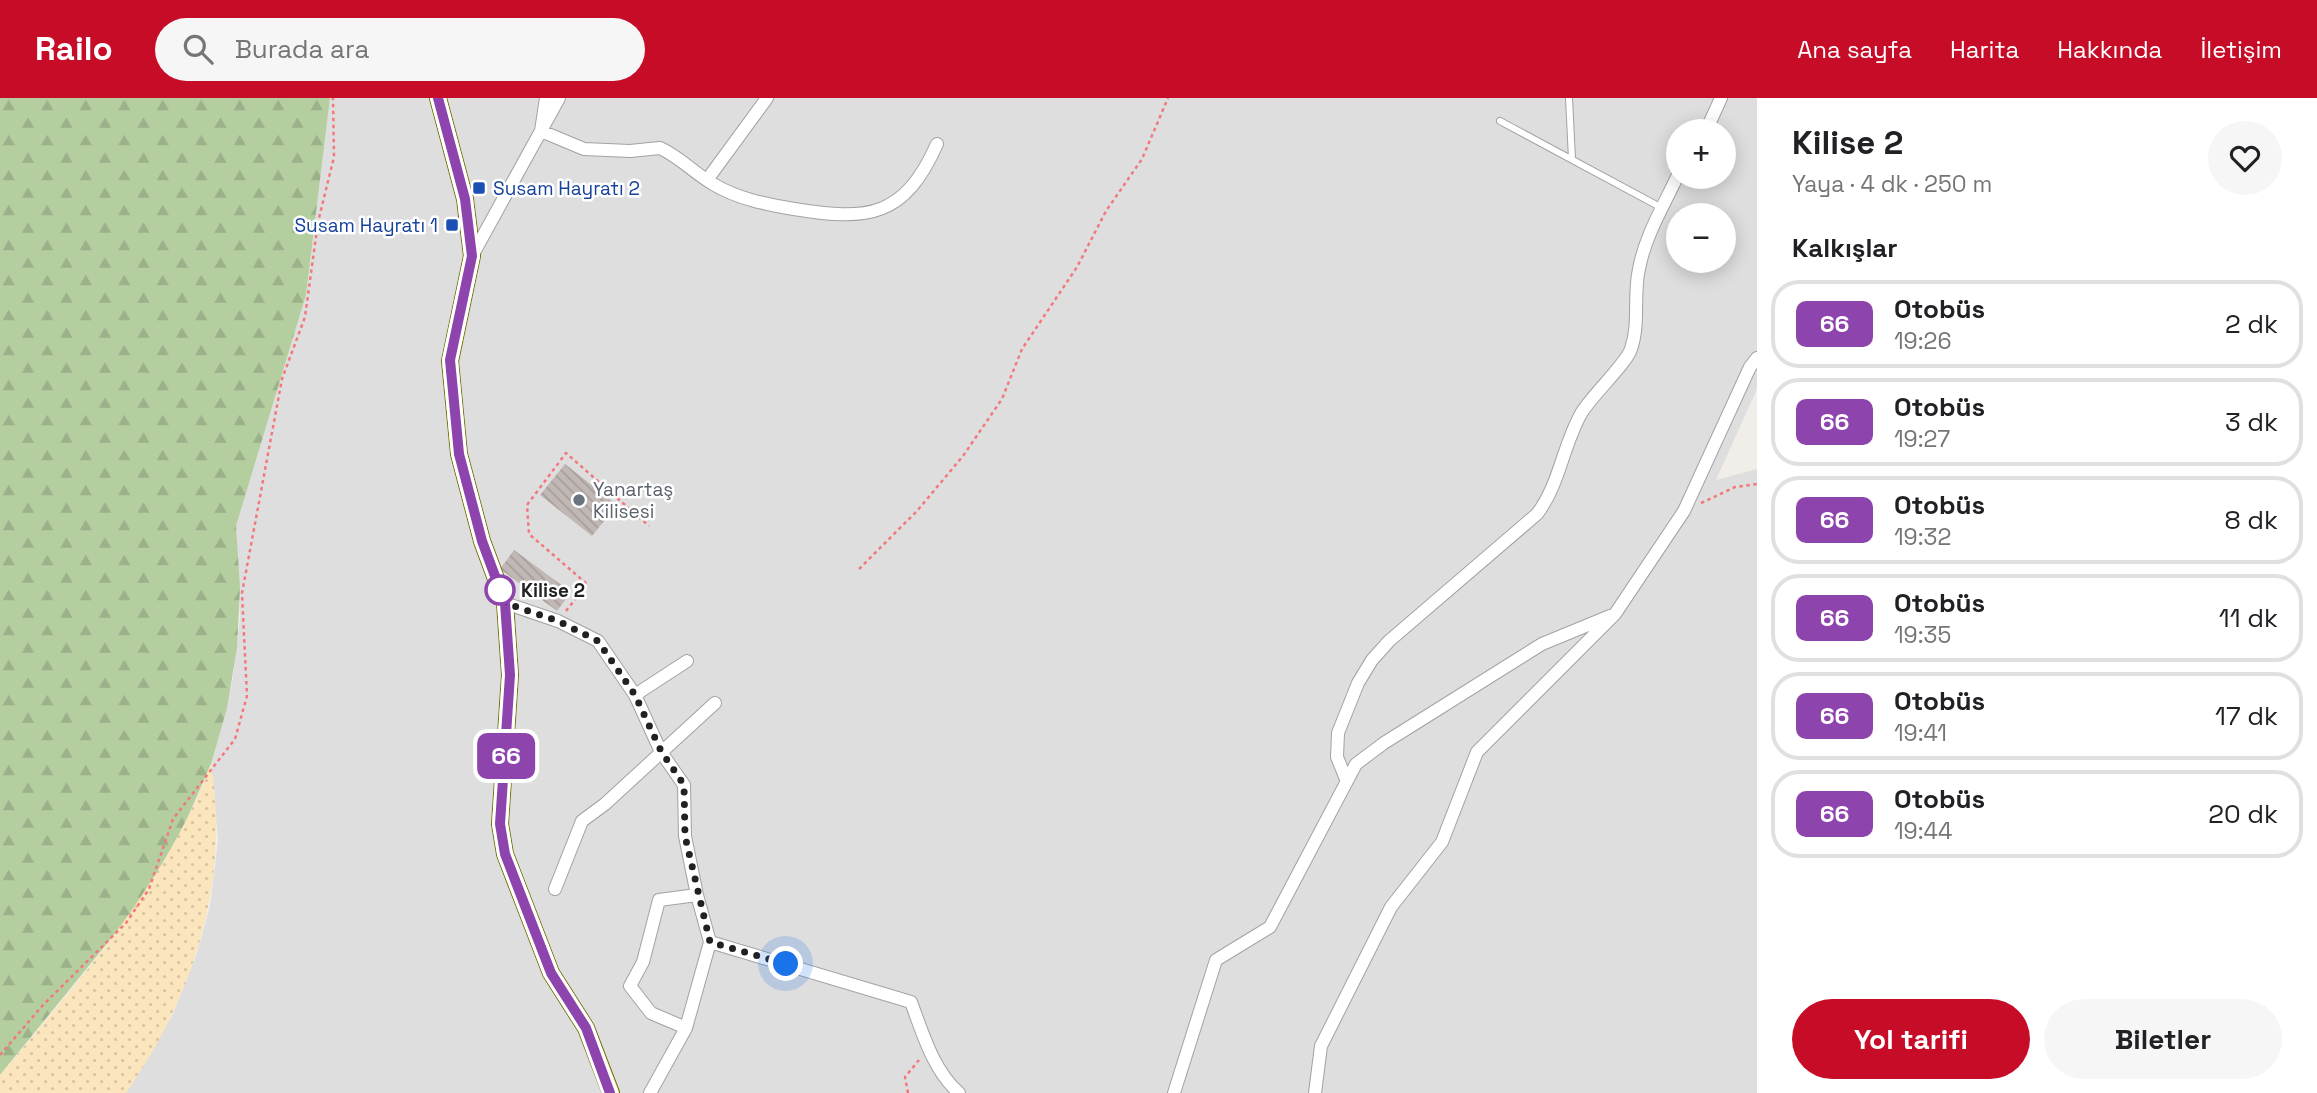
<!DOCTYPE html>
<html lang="tr">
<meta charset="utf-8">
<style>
body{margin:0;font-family:"Space Grotesk",sans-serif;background:#f6f6f6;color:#202124;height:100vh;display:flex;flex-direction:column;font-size:26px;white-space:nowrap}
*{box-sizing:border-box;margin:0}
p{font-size:23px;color:#757577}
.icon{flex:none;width:38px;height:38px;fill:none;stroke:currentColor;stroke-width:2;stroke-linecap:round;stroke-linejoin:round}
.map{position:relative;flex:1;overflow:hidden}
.details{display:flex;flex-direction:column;background:#fff;width:560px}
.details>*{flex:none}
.badge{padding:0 14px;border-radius:10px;font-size:24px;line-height:46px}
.controls{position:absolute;left:1666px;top:21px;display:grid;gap:14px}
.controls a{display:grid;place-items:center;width:70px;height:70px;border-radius:50%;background:#fff;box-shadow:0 4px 18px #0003;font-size:35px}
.you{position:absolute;width:35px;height:35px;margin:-18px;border:5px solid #fff;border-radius:50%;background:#1a73e8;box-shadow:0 0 0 10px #1a73e833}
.map>.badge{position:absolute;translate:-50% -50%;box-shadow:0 0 0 4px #fff}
h2{padding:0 35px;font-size:26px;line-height:63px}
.round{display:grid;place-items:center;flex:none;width:74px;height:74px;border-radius:37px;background:#f6f6f6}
.overview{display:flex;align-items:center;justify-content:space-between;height:119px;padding:0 35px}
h1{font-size:33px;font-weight:700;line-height:52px}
.button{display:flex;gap:14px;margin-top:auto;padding:14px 35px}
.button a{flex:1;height:80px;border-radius:42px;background:#c70c28;color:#fff;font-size:28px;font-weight:700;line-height:80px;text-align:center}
.button a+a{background:#f6f6f6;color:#202124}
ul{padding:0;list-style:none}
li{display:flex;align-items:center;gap:21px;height:88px;margin:0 14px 10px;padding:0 21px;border:4px solid #e0e0e0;border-radius:28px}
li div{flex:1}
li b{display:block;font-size:26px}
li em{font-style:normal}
li .badge{min-width:77px;font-weight:700;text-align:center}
header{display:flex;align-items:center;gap:42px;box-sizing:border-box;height:98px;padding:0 35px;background:#c70c28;color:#fff}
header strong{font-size:33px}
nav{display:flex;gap:38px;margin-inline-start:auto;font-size:24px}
.search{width:490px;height:63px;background:#f6f6f6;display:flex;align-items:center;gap:18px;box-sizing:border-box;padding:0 24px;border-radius:38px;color:#757577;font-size:26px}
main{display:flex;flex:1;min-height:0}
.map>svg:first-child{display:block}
.residential{fill:#dfdede;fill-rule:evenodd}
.forest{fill:url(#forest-firs)}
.sand{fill:url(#sand-dots)}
.building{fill:url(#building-back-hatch)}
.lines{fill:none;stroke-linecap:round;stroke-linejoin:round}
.lane-casing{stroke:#a2a2a2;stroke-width:8}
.street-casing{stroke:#a2a2a2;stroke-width:14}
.secondary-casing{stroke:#75700c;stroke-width:18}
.path{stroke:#f2787e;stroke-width:2.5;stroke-dasharray:3.5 3.5;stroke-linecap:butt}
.lane{stroke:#fff;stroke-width:6}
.street{stroke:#fff;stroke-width:12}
.secondary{stroke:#f6f1c1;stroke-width:16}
.line-casing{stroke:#fff;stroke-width:16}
.line{stroke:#8e44ad;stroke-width:10}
.walk{stroke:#212121;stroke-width:7;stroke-dasharray:0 12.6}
.transit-dot{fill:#1a4fb4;stroke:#fff;stroke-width:2.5}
.worship-dot{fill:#6b7280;stroke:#fff;stroke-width:2.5}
.stop-dot{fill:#fff;stroke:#8e44ad;stroke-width:3.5}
.labels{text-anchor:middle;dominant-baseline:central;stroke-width:5;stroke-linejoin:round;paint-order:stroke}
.transit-label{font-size:19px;fill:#164399;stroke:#fff;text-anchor:start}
.worship-label{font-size:19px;fill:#5b616d;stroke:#fff;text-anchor:start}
.stop-label{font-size:19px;font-weight:bold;fill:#212121;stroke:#fff;text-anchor:start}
</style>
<header>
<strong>Railo</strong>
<div class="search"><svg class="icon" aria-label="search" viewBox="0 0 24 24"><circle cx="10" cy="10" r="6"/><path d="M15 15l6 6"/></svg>Burada ara</div>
<nav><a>Ana sayfa</a><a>Harita</a><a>Hakkında</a><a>İletişim</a></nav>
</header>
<main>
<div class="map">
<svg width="1757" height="995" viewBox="0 0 1757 995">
<defs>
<pattern id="forest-firs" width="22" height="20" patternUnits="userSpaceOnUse" patternTransform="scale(1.75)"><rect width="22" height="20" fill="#b4cea0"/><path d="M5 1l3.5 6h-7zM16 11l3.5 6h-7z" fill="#9ab18a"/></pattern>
<pattern id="sand-dots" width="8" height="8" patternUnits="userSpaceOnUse" patternTransform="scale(1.75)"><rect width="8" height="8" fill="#fbe5bc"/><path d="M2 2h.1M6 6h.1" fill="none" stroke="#d7c4a1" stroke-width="1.8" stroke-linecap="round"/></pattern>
<pattern id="building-back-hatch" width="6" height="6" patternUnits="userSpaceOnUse" patternTransform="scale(1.75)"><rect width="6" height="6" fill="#c1b8b5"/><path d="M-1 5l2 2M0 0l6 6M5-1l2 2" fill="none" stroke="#a69e9b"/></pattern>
</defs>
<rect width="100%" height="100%" fill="#f1ede9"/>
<path class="residential" d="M330,0H1757V291L1716,382L1757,371V995H126L173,916L197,855L210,808L218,742L211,666L233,580L240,520L236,428L306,197ZM1678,33H1724V79H1678ZM1678,117H1724V163H1678Z"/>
<path class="forest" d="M0,0H330L306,197L236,428L240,489L237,550L227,610L211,666L176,746L140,805L0,977Z"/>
<path class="sand" d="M211,666C230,785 194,897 126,995H0V977C82,879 165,787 211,666Z"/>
<path class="building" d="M565,366L617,407L592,438L540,397Z
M514,452L571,494L557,513L500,471Z"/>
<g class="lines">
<defs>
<path id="lane" d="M1569,0L1572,61
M1500,23L1662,110"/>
<path id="street" d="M546,0L541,33L584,51L630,53L660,50C680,59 694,75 713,86C738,101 765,106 794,111C868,123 904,120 937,46
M1706,33L1721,0
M707,82L767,0
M472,158L559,0
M505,505L558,523L598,543L635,597L661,654L684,687L685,738L697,797L710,844L911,904C923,936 933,972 959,995
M635,597L687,563
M1346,681L1337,659L1338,635L1358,585L1372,562L1389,543L1537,416C1560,386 1563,346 1582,314C1594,295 1626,266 1631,251C1640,225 1633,197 1639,171C1645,138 1664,107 1678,77
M555,791L582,723L605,706L715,605
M686,930L651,915L630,888L643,864L659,802L697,797
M650,995L686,930L710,844
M1174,995L1216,862L1270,829L1356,666L1384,645L1542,546L1610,518
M1315,995L1321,948L1391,809L1442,744L1477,654L1615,516L1684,413L1750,269L1757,260"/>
<path id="secondary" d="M438,0L465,101L472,158L450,263L459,356L482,443L505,505L510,577L500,726L505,756L551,875L586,930L611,995"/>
</defs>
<use href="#lane" class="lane-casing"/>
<use href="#street" class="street-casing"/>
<use href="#secondary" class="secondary-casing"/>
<path class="path" d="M1701,405L1735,389L1757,386
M859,471L917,413L963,358L1002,301L1022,251L1077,169L1106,113L1142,61L1168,0
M566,513L587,486L529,436L527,407L566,355L649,428
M0,957L43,907L126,825L149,791L173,721L235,641L247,598L242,495L282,281L305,219L318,124L334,59L333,0
M908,995L905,979L919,962"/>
<use href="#lane" class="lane"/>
<use href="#street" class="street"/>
<use href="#secondary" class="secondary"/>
</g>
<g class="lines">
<defs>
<path id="line" d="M438,0L465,101L472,158L450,262L459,356L482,443L505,505L510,577L500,726L505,756L551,875L586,930L610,995"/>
</defs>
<use href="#line" class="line-casing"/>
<use href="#line" class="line"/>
<path class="walk" d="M500,492L505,505L558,523L598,543L635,597L661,653L684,687L685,738L710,844L786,866"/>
</g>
<g class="transit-dot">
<rect x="472" y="83" width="14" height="14" rx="3.5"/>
<rect x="445" y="120" width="14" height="14" rx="3.5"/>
</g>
<circle class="worship-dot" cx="579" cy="402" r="7"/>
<circle class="stop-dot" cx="500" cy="492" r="14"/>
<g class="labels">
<g class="transit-label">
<text x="493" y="90">Susam Hayratı 2</text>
<text x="438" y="127" text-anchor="end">Susam Hayratı 1</text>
</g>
<g class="worship-label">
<text x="593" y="391">Yanartaş<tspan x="593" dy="22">Kilisesi</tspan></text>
</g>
<g class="stop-label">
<text x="521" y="492">Kilise 2</text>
</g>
</g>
</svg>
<div class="controls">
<a>+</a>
<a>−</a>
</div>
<div class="you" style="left:786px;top:866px"></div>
<b class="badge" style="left:506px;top:658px;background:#8e44ad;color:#fff">66</b>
</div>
<section class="details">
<div class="overview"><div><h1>Kilise 2</h1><p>Yaya · 4 dk · 250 m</p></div><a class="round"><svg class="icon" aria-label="heart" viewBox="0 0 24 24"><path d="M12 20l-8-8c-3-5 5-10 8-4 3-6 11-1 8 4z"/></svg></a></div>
<h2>Kalkışlar</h2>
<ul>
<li><span class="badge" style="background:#8e44ad;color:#fff">66</span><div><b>Otobüs</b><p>19:26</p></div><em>2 dk</em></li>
<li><span class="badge" style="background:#8e44ad;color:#fff">66</span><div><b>Otobüs</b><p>19:27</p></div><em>3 dk</em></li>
<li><span class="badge" style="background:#8e44ad;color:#fff">66</span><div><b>Otobüs</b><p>19:32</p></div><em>8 dk</em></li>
<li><span class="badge" style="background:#8e44ad;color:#fff">66</span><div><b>Otobüs</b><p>19:35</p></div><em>11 dk</em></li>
<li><span class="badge" style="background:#8e44ad;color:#fff">66</span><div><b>Otobüs</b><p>19:41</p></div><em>17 dk</em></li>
<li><span class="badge" style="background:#8e44ad;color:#fff">66</span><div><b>Otobüs</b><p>19:44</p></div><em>20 dk</em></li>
</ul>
<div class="button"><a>Yol tarifi</a><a>Biletler</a></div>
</section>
</main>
